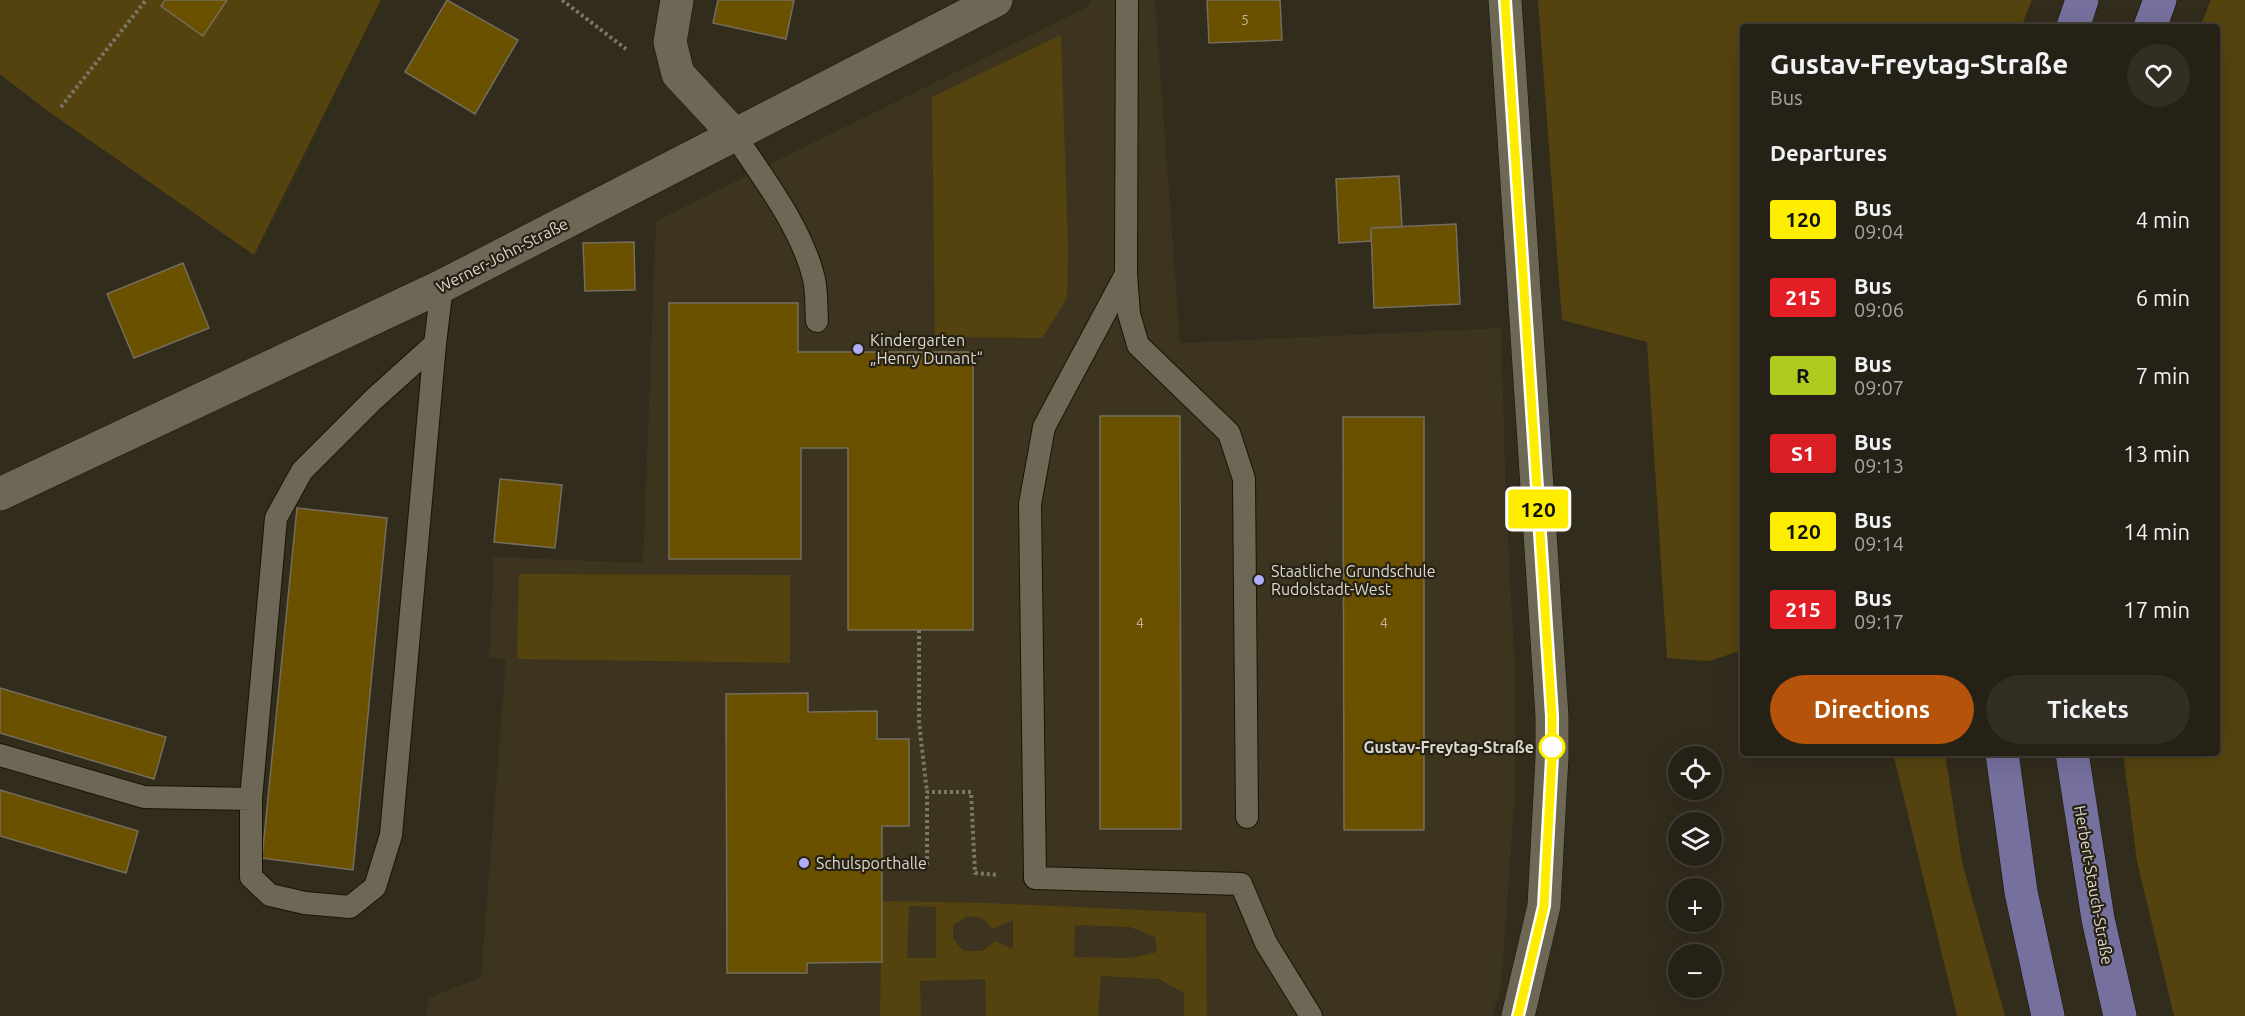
<!DOCTYPE html>
<meta charset="utf-8">
<style>
body{margin:0;font-family:Ubuntu,sans-serif;background:#322e23;color:#f1f3f6;height:100vh;display:flex;flex-direction:column;font-size:22px;white-space:nowrap}
*{box-sizing:border-box;margin:0}
p{font-size:20px;color:#a4a3a1}
.icon{flex:none;width:33px;height:33px;fill:none;stroke:currentColor;stroke-width:2;stroke-linecap:round;stroke-linejoin:round}
.map{position:relative;flex:1;overflow:hidden}
.details{position:absolute;left:1740px;top:24px;width:480px;height:732px;display:flex;flex-direction:column;background:#262116;border-radius:6px;box-shadow:0 6px 24px #0002,0 0 0 2px #423e35}
.details>*{flex:none}
.badge{padding:0 12px;border-radius:4px;font-size:21px;line-height:39px}
.buttons{position:absolute;left:1668px;top:746px;display:grid;gap:12px}
.buttons a{display:grid;place-items:center;width:54px;height:54px;border-radius:50%;background:#262116;box-shadow:0 6px 24px #0002,0 0 0 2px #423e35;font-size:30px}
.map>.badge{position:absolute;translate:-50% -50%;box-shadow:0 0 0 3px #fff}
h2{padding:0 30px;font-size:22px;line-height:54px}
.round{display:grid;place-items:center;flex:none;width:63px;height:63px;border-radius:32px;background:#322e23}
.summary{display:flex;align-items:center;justify-content:space-between;height:102px;padding:0 30px}
h1{font-size:28px;font-weight:700;line-height:45px}
.action{display:flex;gap:12px;margin-top:auto;padding:12px 30px}
.action a{flex:1;height:69px;border-radius:36px;background:#b45309;color:#fff;font-size:24px;font-weight:700;line-height:69px;text-align:center}
.action a+a{background:#322e23;color:#f1f3f6}
ul{padding:0;list-style:none}
li{display:flex;align-items:center;gap:18px;height:78px;padding:0 30px}
li div{flex:1}
li b{display:block;font-size:22px}
li em{font-style:normal}
li .badge{min-width:66px;font-weight:700;text-align:center}
.map>svg:first-child{display:block}
.built{fill:#3c341f}
.green{fill:#55430f;fill-rule:evenodd}
.building{fill:#6a5100;stroke:#746d5d;stroke-width:1.5}
.lines{fill:none;stroke-linecap:round;stroke-linejoin:round}
.lane-casing{stroke:#191407;stroke-width:24}
.street-casing{stroke:#191407;stroke-width:34}
.primary-casing{stroke:#191407;stroke-width:34}
.path{stroke:#7a7568;stroke-width:4;stroke-dasharray:3 3;stroke-linecap:butt}
.lane{stroke:#6d6756;stroke-width:22}
.street{stroke:#6d6756;stroke-width:33}
.primary{stroke:#75709d;stroke-width:33}
.line-casing{stroke:#fff;stroke-width:14}
.line{stroke:#ffed00;stroke-width:9}
.poi-dot{fill:#afaefa;stroke:#282214;stroke-width:2}
.stop-dot{fill:#fff;stroke:#ffed00;stroke-width:3}
.labels{text-anchor:middle;dominant-baseline:central;stroke-width:4.5;stroke-linejoin:round;paint-order:stroke}
.number-label{font-size:14px;fill:#bfb69b}
.street-label{font-size:16px;fill:#dbd8cf;stroke:#282214}
.poi-label{font-size:16px;fill:#dbd8cf;stroke:#282214;text-anchor:start}
.stop-label{font-size:16px;font-weight:bold;fill:#dbd8cf;stroke:#282214;text-anchor:end}
</style>
<div class="map">
<svg width="2245" height="1016" viewBox="0 0 2245 1016">
<rect width="100%" height="100%" fill="#322c1d"/>
<path class="built" d="M1091,0H1155L1180,343L1501,328L1506,501L1515,671V795L1501,987L1492,1016H426L429,998L481,977L506,659L489,658L494,557L643,563L656,221L1087,7Z"/>
<path class="green" d="M0,0H381L254,255L45,109L0,74Z
M1538,0H2032L2021,27H1743V650L1709,661L1667,658L1647,342L1562,320Z
M2211,0H2245V1016H2174L2137,861L2123,753H2217V27H2200Z
M1061,35L1068,247L1067,298L1042,338L935,337L932,97Z
M519,574L790,575V663L517,659Z
M1893,753H1945L1962,862L2005,1016H1957Z
M882,901L987,903L1206,913L1207,1016H1184V993L1159,979L1101,976L1098,1016H986L985,979L920,981L921,1016H880ZM909,906L936,907V958H907ZM967,916L982,918L993,929L1013,920V949L995,941L982,951H964L953,939V925ZM1075,925L1130,927L1155,937L1157,952L1131,958L1074,957Z"/>
<path class="building" d="M165,0H227L203,36L161,6Z
M447,0L518,40L475,114L405,72Z
M718,0H794L786,39L713,23Z
M1207,0H1280L1282,40L1209,43Z
M1399,176L1402,227L1371,228V241L1339,243L1336,179Z
M1456,224L1460,304L1374,308L1371,228Z
M634,242L635,290L585,291L583,243Z
M183,263L209,328L134,358L107,294Z
M669,303H798V352H973V630H848V448H801V559H669Z
M1100,416H1180L1181,829H1100Z
M1343,417H1424V830H1344Z
M500,479L562,485L555,548L494,542Z
M297,508L387,518L353,870L262,858Z
M0,688L166,737L154,779L0,733Z
M808,693V712L877,711V739H909V826H882V962L807,963V973H727L726,694Z
M0,790L138,831L126,873L0,836Z"/>
<g class="lines">
<defs>
<path id="lane" d="M1127,0L1126,274L1129,314L1138,345L1229,433L1244,479L1247,817
M734,134C763,178 802,228 814,279C817,292 816,308 817,321
M1126,274L1044,427L1030,504L1035,878L1241,884L1266,943L1311,1016
M0,755L144,797L251,799V877L270,895L305,903L350,907L375,887L391,835L435,344L442,286
M251,799L276,518L302,471L374,399L435,344"/>
<path id="street" d="M677,0L670,42L678,74L734,134
M1505,0L1552,716V757L1544,906L1518,1016
M0,494L442,286L996,0"/>
<path id="primary" d="M2073,27L2082,0
M2150,27L2160,0
M2002,753L2021,892L2048,1016
M2072,753L2098,919L2120,1016"/>
</defs>
<use href="#lane" class="lane-casing"/>
<use href="#street" class="street-casing"/>
<use href="#primary" class="primary-casing"/>
<path class="path" d="M562,0L626,49
M61,107L146,0
M919,630V722L927,792
M927,865V792H971L975,873L998,875"/>
<use href="#lane" class="lane"/>
<use href="#street" class="street"/>
<use href="#primary" class="primary"/>
</g>
<g class="lines">
<defs>
<path id="line" d="M1505,0L1552,716V757L1544,906L1518,1016"/>
</defs>
<use href="#line" class="line-casing"/>
<use href="#line" class="line"/>
</g>
<g class="poi-dot">
<circle cx="858" cy="349" r="6"/>
<circle cx="1259" cy="580" r="6"/>
<circle cx="804" cy="863" r="6"/>
</g>
<circle class="stop-dot" cx="1552" cy="747" r="12"/>
<g class="labels">
<g class="number-label">
<text x="1245" y="20">5</text>
<text x="1140" y="623">4</text>
<text x="1384" y="623">4</text>
</g>
<g class="street-label">
<text transform="translate(502 255) rotate(-27)">Werner-John-Straße</text>
<text transform="translate(2094 885) rotate(80)">Herbert-Stauch-Straße</text>
</g>
<g class="poi-label">
<text x="870" y="340">Kindergarten<tspan x="870" dy="18">„Henry Dunant“</tspan></text>
<text x="1271" y="571">Staatliche Grundschule<tspan x="1271" dy="18">Rudolstadt-West</tspan></text>
<text x="816" y="863">Schulsporthalle</text>
</g>
<g class="stop-label">
<text x="1534" y="747">Gustav-Freytag-Straße</text>
</g>
</g>
</svg>
<div class="buttons">
<a><svg class="icon" aria-label="locate" viewBox="0 0 24 24"><circle cx="12" cy="12" r="6"/><path d="M12 2v4M12 18v4M2 12h4M18 12h4"/></svg></a>
<a><svg class="icon" aria-label="layers" viewBox="0 0 24 24"><path d="M12 4l9 5-9 5-9-5zM3 14l9 5 9-5"/></svg></a>
<a>+</a>
<a>−</a>
</div>
<b class="badge" style="left:1538px;top:509px;background:#ffed00;color:#111">120</b>
<section class="details">
<div class="summary"><div><h1>Gustav-Freytag-Straße</h1><p>Bus</p></div><a class="round"><svg class="icon" aria-label="heart" viewBox="0 0 24 24"><path d="M12 20l-8-8c-3-5 5-10 8-4 3-6 11-1 8 4z"/></svg></a></div>
<h2>Departures</h2>
<ul>
<li><span class="badge" style="background:#ffed00;color:#111">120</span><div><b>Bus</b><p>09:04</p></div><em>4 min</em></li>
<li><span class="badge" style="background:#e31e24;color:#fff">215</span><div><b>Bus</b><p>09:06</p></div><em>6 min</em></li>
<li><span class="badge" style="background:#b0cb1f;color:#111">R</span><div><b>Bus</b><p>09:07</p></div><em>7 min</em></li>
<li><span class="badge" style="background:#da1f24;color:#fff">S1</span><div><b>Bus</b><p>09:13</p></div><em>13 min</em></li>
<li><span class="badge" style="background:#ffed00;color:#111">120</span><div><b>Bus</b><p>09:14</p></div><em>14 min</em></li>
<li><span class="badge" style="background:#e31e24;color:#fff">215</span><div><b>Bus</b><p>09:17</p></div><em>17 min</em></li>
</ul>
<div class="action"><a>Directions</a><a>Tickets</a></div>
</section>
</div>
